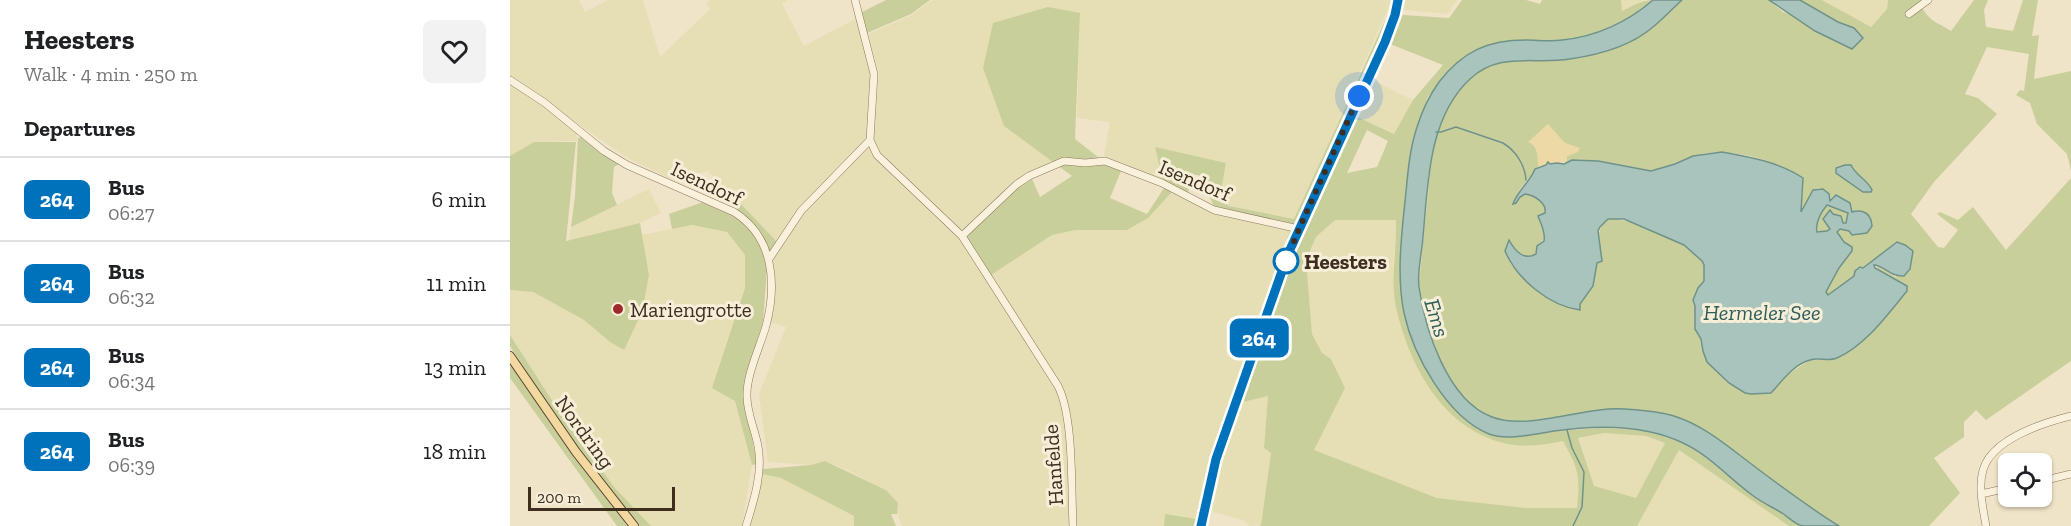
<!DOCTYPE html>
<meta charset="utf-8">
<style>
body{margin:0;font-family:"Zilla Slab",serif;background:#f2f2f2;color:#202124;height:100vh;display:flex;flex-direction:column;font-size:22px;white-space:nowrap}
*{box-sizing:border-box;margin:0}
p{font-size:20px;color:#757577}
.icon{flex:none;width:33px;height:33px;fill:none;stroke:currentColor;stroke-width:2;stroke-linecap:round;stroke-linejoin:round}
.map{position:relative;flex:1;overflow:hidden}
.drawer{display:flex;flex-direction:column;background:#fff;width:510px}
.drawer>*{flex:none}
.badge{padding:0 12px;border-radius:9px;font-size:21px;line-height:39px}
.tools{position:absolute;left:1488px;top:453px;display:grid;gap:12px}
.tools a{display:grid;place-items:center;width:54px;height:54px;border-radius:9px;background:#fff;box-shadow:0 2px 4px #0004;font-size:30px}
.scale{position:absolute;left:18px;bottom:15px;width:147px;box-sizing:border-box;padding-left:6px;border:3px solid #3d2e20;border-top:0;font-size:16px;line-height:21px;white-space:nowrap;color:#3d2e20;-webkit-text-stroke:4px #f7eed8;paint-order:stroke}
.you{position:absolute;width:30px;height:30px;margin:-15px;border:4px solid #fff;border-radius:50%;background:#1a73e8;box-shadow:0 0 0 9px #1a73e833}
.map>.badge{position:absolute;translate:-50% -50%;box-shadow:0 0 0 3px #fff}
h2{padding:0 24px;font-size:22px;line-height:54px}
.round{display:grid;place-items:center;flex:none;width:63px;height:63px;border-radius:9px;background:#f2f2f2}
.head{display:flex;align-items:center;justify-content:space-between;height:102px;padding:0 24px}
h1{font-size:28px;font-weight:800;line-height:45px}
ul{padding:0;list-style:none}
li{display:flex;align-items:center;gap:18px;height:84px;padding:0 24px;border-top:2px solid #e0e0e0}
li div{flex:1}
li b{display:block;font-size:22px}
li em{font-style:normal}
li .badge{min-width:66px;font-weight:700;text-align:center}
main{display:flex;flex:1;min-height:0}
.map>svg:first-child{display:block}
.farmland{fill:#e6deb5}
.green{fill:#c9cf9b;fill-rule:evenodd}
.sand{fill:#ecd9a5}
.water{fill:#a9c4bc;stroke:#6f938a;stroke-width:1.5;fill-rule:evenodd}
.lines{fill:none;stroke-linecap:round;stroke-linejoin:round}
.stream{stroke:#6f938a;stroke-width:1.5}
.minor-casing{stroke:#8d765c;stroke-width:8}
.major-casing{stroke:#5b4430;stroke-width:10}
.minor{stroke:#faf1dc;stroke-width:7}
.major{stroke:#f3d9a0;stroke-width:8}
.line-casing{stroke:#fff;stroke-width:14}
.line{stroke:#0072bc;stroke-width:9}
.walk{stroke:#3d2e20;stroke-width:6;stroke-dasharray:0 10.8}
.stop-dot{fill:#fff;stroke:#0072bc;stroke-width:3}
.poi-dot{fill:#9e2a2b;stroke:#f7eed8;stroke-width:2}
.labels{text-anchor:middle;dominant-baseline:central;stroke-width:6;stroke-linejoin:round;paint-order:stroke}
.street-label{font-size:21px;fill:#3d2e20;stroke:#f7eed8}
.stop-label{font-size:21px;font-weight:bold;fill:#3d2e20;stroke:#f7eed8;text-anchor:start}
.poi-label{font-size:21px;fill:#3d2e20;stroke:#f7eed8;text-anchor:start}
.water-label{font-size:22px;font-style:italic;fill:#2f5d5a;stroke:#f7eed8}
</style>
<main>
<section class="drawer">
<div class="head"><div><h1>Heesters</h1><p>Walk · 4 min · 250 m</p></div><a class="round"><svg class="icon" aria-label="heart" viewBox="0 0 24 24"><path d="M12 20l-8-8c-3-5 5-10 8-4 3-6 11-1 8 4z"/></svg></a></div>
<h2>Departures</h2>
<ul>
<li><span class="badge" style="background:#0072bc;color:#fff">264</span><div><b>Bus</b><p>06:27</p></div><em>6 min</em></li>
<li><span class="badge" style="background:#0072bc;color:#fff">264</span><div><b>Bus</b><p>06:32</p></div><em>11 min</em></li>
<li><span class="badge" style="background:#0072bc;color:#fff">264</span><div><b>Bus</b><p>06:34</p></div><em>13 min</em></li>
<li><span class="badge" style="background:#0072bc;color:#fff">264</span><div><b>Bus</b><p>06:39</p></div><em>18 min</em></li>
</ul>
</section>
<div class="map">
<svg width="1561" height="526" viewBox="0 0 1561 526">
<rect width="100%" height="100%" fill="#f0e4c8"/>
<path class="farmland" d="M0,0H69L75,12L98,0H133L150,57L200,9L196,4L200,0H278L272,4L294,46L347,18L362,74L357,139L267,242L198,171L161,179L119,159L0,77Z
M422,0H880L881,2L785,219L719,206L710,197L716,163L645,148L653,182L594,156L600,122L567,118L570,13L494,126L545,162L504,181L452,231L370,152L363,139L369,73L358,34L402,15Z
M893,0H947L938,14L894,10Z
M1111,0H1133L1126,6L1111,11Z
M1312,0H1378L1377,9L1361,27Z
M858,78L903,100L884,134L841,114Z
M0,82L66,129L67,141L24,142L0,156Z
M359,144L451,238L540,377L553,404L557,441L562,526H392L387,514L388,503L376,490L337,470L315,461L301,465L258,462L249,394L276,327L260,322L262,260L293,211Z
M139,189L151,213L130,223L59,240L61,227Z
M662,192L705,213L780,230L707,439L725,404L758,396L754,448L761,453L751,525L739,526L735,521L695,509L692,520L655,526H565L561,439L546,377L481,275L542,235L566,230H617L638,218Z
M825,220H887L883,269L1032,445L1053,441L1067,465L1069,485L1067,508H1016L927,498L803,450L835,388L821,359L812,353L802,334L796,260L806,237Z
M182,225L217,232L235,255V288L224,323L225,401L242,465L232,526H141L105,488L54,419L0,335V290L23,292L74,320L100,342L139,275L131,235Z
M1094,433L1136,436L1155,443L1126,498L1083,486L1068,438Z
M1169,450L1279,526H1127Z
M252,474L271,478L344,516V526H240Z"/>
<path class="green" d="M376,0H420L401,14L357,33L352,12Z
M952,0H1016L1030,4L1032,0H1111L1112,11C1123,6 1131,0 1143,0L1120,17L1085,34L1051,41L1013,40L931,80L918,97L906,129L895,201L891,251V294L894,314L914,364L938,402L957,421L1007,437L1047,431L1090,428L1137,430L1174,443L1202,462L1242,495L1292,526H1279L1169,450L1127,526H749L751,525L761,453L754,448L758,396L725,404L713,441L707,439L782,224L704,206L696,190V177L681,174L678,194L653,182L645,147L716,163L710,197L719,206L784,219L878,14L939,18ZM875,42L933,65L903,100L884,134L841,114ZM857,130L878,141L867,167L837,173ZM825,220H886C887,249 880,278 886,307C899,365 932,428 994,443C1013,448 1035,445 1053,441C1069,470 1070,475 1067,508H1016L927,498L804,450L835,388L821,359L812,353L802,334L796,260L806,237ZM1094,433L1136,436L1155,443L1126,498L1084,486L1068,438Z
M1172,0H1259L1273,12L1353,38L1344,28L1328,22L1290,0H1312L1361,27L1377,9L1378,0H1416L1411,6C1421,23 1426,21 1441,31L1464,0H1478L1474,10L1476,27L1503,31L1513,0H1528L1522,36L1529,35L1524,79L1561,71V171L1557,154L1527,124L1520,103L1506,95L1510,90L1514,91L1519,54L1477,47L1455,94L1468,98L1487,114L1424,182L1401,214L1428,247L1434,248L1448,230L1427,214L1430,212L1448,220L1463,207L1496,250L1561,178V361L1476,420L1466,410L1454,422V437L1424,458L1450,493L1419,526H1329L1297,506L1198,431L1036,419L1008,421L981,417L962,404L946,387L929,358L917,324L909,284L920,173L926,137L934,116L945,97L960,79L977,66L992,61L1057,60L1087,54L1118,42L1141,29ZM1038,124L1046,136L1067,152L1057,156V162C1071,154 1121,170 1139,171C1154,171 1169,161 1183,156C1215,146 1265,159 1293,178L1291,212L1303,190L1309,188L1315,192L1320,200L1324,196L1341,204L1342,212L1354,211L1361,218L1340,231L1330,229L1327,232L1334,242L1340,245L1342,252L1329,268L1316,292L1318,295L1344,276L1345,271L1353,268L1387,243L1386,277L1369,267L1365,268L1397,286L1324,360H1300L1278,374L1261,393L1193,350L1191,339L1185,329V305L1194,281V265L1192,261L1174,245L1121,222L1100,218C1084,228 1088,245 1092,261L1087,263L1083,286L1070,304V309C1042,307 1017,284 1000,263L999,241L1007,252L1016,257L1025,255L1027,246L1035,238L1031,220C1032,216 1036,214 1036,210C1036,201 1021,195 1014,194L1004,201L1010,189L1028,167C1028,158 1029,147 1019,142Z
M538,7L570,13L565,139L597,164L611,171L600,198L637,214L654,188L662,192L638,218L617,230H566L542,235L481,275L455,236L503,190L522,179L530,197L562,176L494,126L473,68L483,23Z
M71,137L111,163L104,167L102,193L107,205L61,227L65,196L68,138Z
M24,142H66L56,241L130,223L139,275L132,312L114,350L100,342L74,320L23,292L0,290V156Z
M227,200L267,242L257,269L253,322L239,366L233,395L247,464L242,465L225,401L202,388L235,288V255L217,232L182,225L162,229L159,214L193,202L215,212Z
M1317,204L1339,213L1336,223H1333L1332,219L1320,226V229L1317,231L1308,232C1305,223 1311,212 1317,204Z
M0,335L54,419L105,488L141,526H129L50,424L0,346Z
M0,363L48,434L117,526H107L0,378Z
M315,461L376,490L388,503L387,514H381L386,526H344V516L271,478L252,474L253,469L301,465Z
M655,514L692,520L691,526H654Z"/>
<path class="sand" d="M1038,124L1055,143L1070,148L1068,152L1057,156V162L1037,164L1028,167C1028,157 1029,146 1018,142Z"/>
<path class="water" d="M1143,0H1172C1162,9 1153,19 1143,27C1121,46 1088,55 1060,59C1024,65 990,51 960,79C918,118 918,184 913,237C912,253 907,271 909,287C915,329 937,400 982,417C1020,431 1073,406 1115,409C1130,410 1149,411 1164,416C1193,425 1216,445 1240,463C1269,485 1298,507 1329,526C1318,526 1304,526 1293,526C1286,525 1278,517 1272,513C1262,507 1251,502 1242,495C1219,478 1199,455 1173,443C1134,424 1086,425 1044,431C1025,434 997,441 979,434C937,417 903,355 894,313C886,274 892,231 896,192C898,170 900,148 907,127C912,111 919,96 929,82C953,51 978,40 1016,40C1028,40 1040,42 1052,40C1085,37 1118,22 1143,0Z
M1259,0H1290L1328,22L1344,28L1353,38L1342,49L1305,31Z
M1212,152C1240,157 1269,162 1293,178L1291,212L1303,190L1313,189L1319,194L1320,201L1326,195L1340,203L1342,212C1353,209 1361,213 1362,226L1357,233L1342,235L1339,231L1330,229L1327,232L1334,242L1342,247V251L1329,268L1316,292L1318,295L1344,276L1345,271L1350,267L1353,268L1387,242L1395,245L1403,251L1400,269L1394,276C1380,277 1373,265 1364,265L1365,268L1397,286V291C1377,315 1356,345 1327,358C1319,362 1309,357 1300,360C1284,364 1272,381 1261,393L1241,394L1235,393L1219,383L1197,362L1193,351L1191,339L1185,329V306L1183,300L1188,288L1194,281V265L1192,261L1174,245L1114,219H1098L1090,227L1088,231L1092,261L1087,263L1083,286L1070,304V310C1039,306 1007,279 995,251L999,240C1005,251 1014,261 1026,254L1027,246L1034,241C1036,232 1030,222 1028,216L1035,213C1037,203 1024,195 1015,194L1010,197L1006,203L1003,204C1008,190 1020,182 1025,169L1036,165L1038,162L1040,164L1047,163L1054,164L1062,160L1088,161L1141,171L1165,164L1183,156ZM1317,205L1338,213L1336,223H1333L1331,216L1323,214L1320,210L1313,219L1320,229L1317,231L1307,232C1305,223 1311,212 1317,205Z
M1335,165H1341C1346,176 1357,179 1362,190L1361,192H1353L1326,173V168Z"/>
<g class="lines">
<path class="stream" d="M926,132H931L946,127L993,143C1006,151 1015,165 1016,180
M1057,430L1062,448L1074,472L1072,507L1063,526"/>
<defs>
<path id="minor" d="M345,0L364,74L360,140L367,155L452,236L548,386C564,418 561,487 563,526
M1399,14L1418,0
M0,80L35,103L94,151L117,165L224,212C264,237 267,284 256,326C250,347 236,375 237,397C237,413 245,430 248,446C253,473 244,500 236,526
M452,236L507,184L519,176L554,161L575,163L595,161L652,183L704,210L789,229
M259,259L291,211L360,140
M1532,481L1561,474
M1471,494L1498,488
M691,526L706,459L778,254L875,42L885,15L888,0
M1476,526C1473,508 1468,488 1473,470C1482,439 1533,423 1561,416"/>
<path id="major" d="M0,356L66,452L124,526"/>
</defs>
<use href="#minor" class="minor-casing"/>
<use href="#major" class="major-casing"/>
<use href="#minor" class="minor"/>
<use href="#major" class="major"/>
</g>
<g class="lines">
<defs>
<path id="line" d="M691,526L706,459L778,254L875,42L885,15L888,0"/>
</defs>
<use href="#line" class="line-casing"/>
<use href="#line" class="line"/>
<path class="walk" d="M776,261L789,229L849,96"/>
</g>
<circle class="stop-dot" cx="776" cy="261" r="12"/>
<circle class="poi-dot" cx="108" cy="309" r="6"/>
<g class="labels">
<g class="street-label">
<text transform="translate(685 180) rotate(23)">Isendorf</text>
<text transform="translate(197 183) rotate(25)">Isendorf</text>
<text transform="translate(75 432) rotate(54)">Nordring</text>
<text transform="translate(543 465) rotate(-94)">Hanfelde</text>
</g>
<g class="stop-label">
<text x="794" y="261">Heesters</text>
</g>
<g class="poi-label">
<text x="120" y="309">Mariengrotte</text>
</g>
<g class="water-label">
<text x="1252" y="312">Hermeler See</text>
<text transform="translate(927 318) rotate(73)">Ems</text>
</g>
</g>
</svg>
<div class="tools">
<a><svg class="icon" aria-label="locate" viewBox="0 0 24 24"><circle cx="12" cy="12" r="6"/><path d="M12 2v4M12 18v4M2 12h4M18 12h4"/></svg></a>
</div>
<div class="scale">200 m</div>
<div class="you" style="left:849px;top:96px"></div>
<b class="badge" style="left:749px;top:338px;background:#0072bc;color:#fff">264</b>
</div>
</main>
